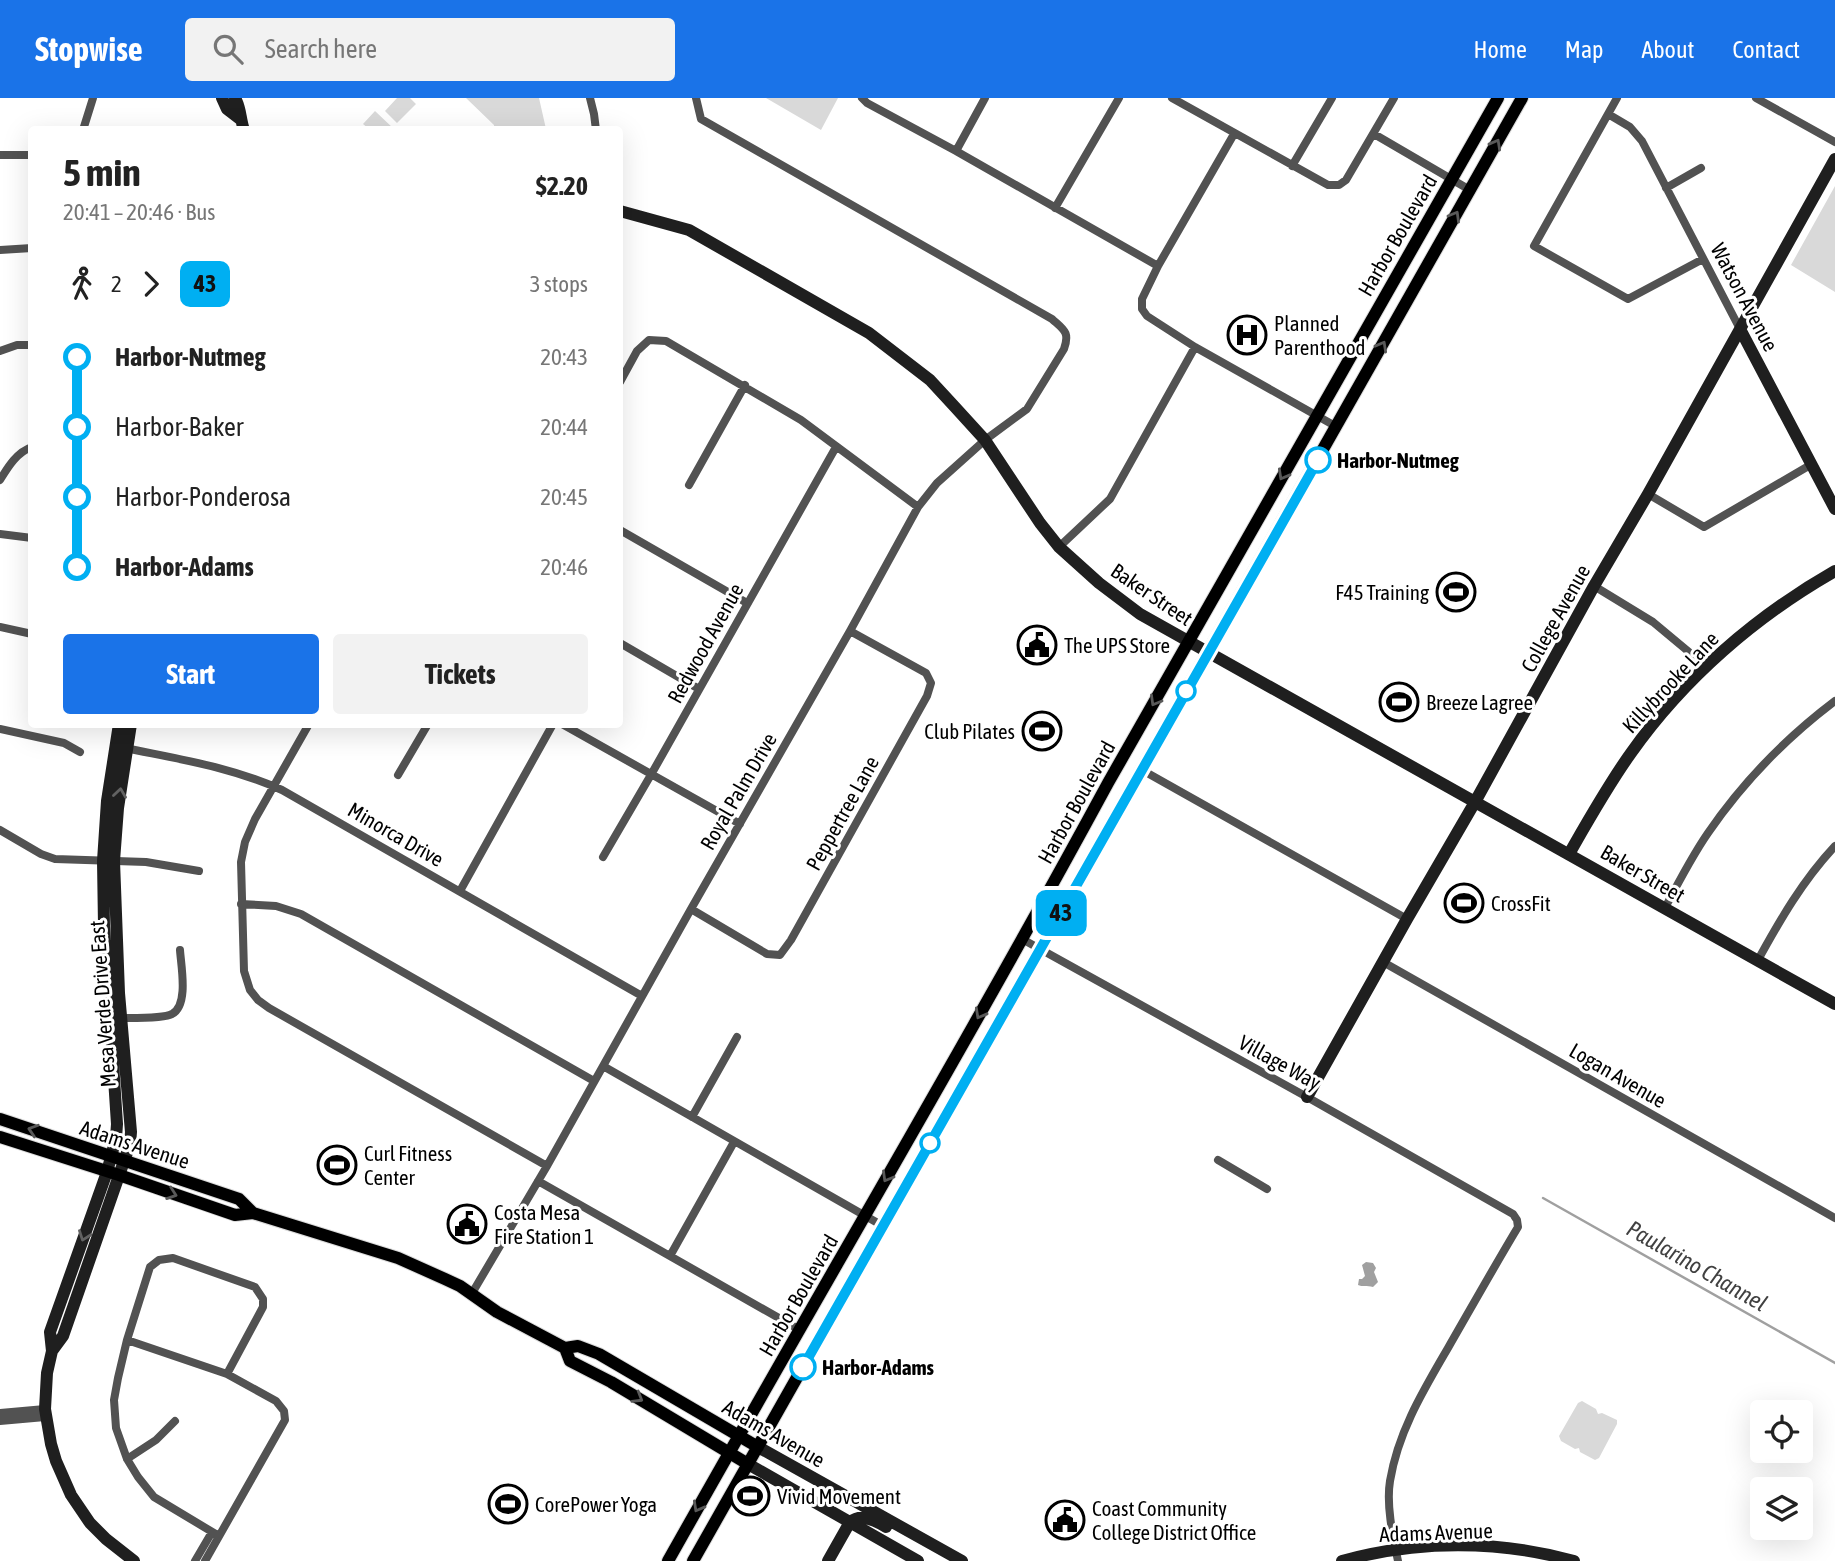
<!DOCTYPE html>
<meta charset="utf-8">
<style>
body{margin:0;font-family:"Asap Condensed",sans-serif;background:#f2f2f2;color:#222;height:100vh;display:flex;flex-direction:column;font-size:26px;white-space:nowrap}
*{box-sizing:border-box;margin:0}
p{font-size:23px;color:#767676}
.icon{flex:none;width:38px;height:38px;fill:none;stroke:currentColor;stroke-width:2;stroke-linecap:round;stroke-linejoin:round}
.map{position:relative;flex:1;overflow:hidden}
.drawer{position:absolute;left:28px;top:28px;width:595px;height:602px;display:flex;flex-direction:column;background:#fff;border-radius:7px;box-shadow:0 7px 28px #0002}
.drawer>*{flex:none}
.badge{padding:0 14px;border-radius:10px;font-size:24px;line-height:46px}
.controls{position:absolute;left:1750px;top:1302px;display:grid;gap:14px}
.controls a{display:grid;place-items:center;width:63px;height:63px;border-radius:7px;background:#fff;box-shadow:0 7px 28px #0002;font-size:35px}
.map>.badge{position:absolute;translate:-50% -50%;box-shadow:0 0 0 4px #fff}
.legs{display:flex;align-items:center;gap:10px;height:77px;padding:0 35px;font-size:23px}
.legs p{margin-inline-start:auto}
.overview{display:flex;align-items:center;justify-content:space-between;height:119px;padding:0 35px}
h1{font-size:38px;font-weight:700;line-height:52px}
.button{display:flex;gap:14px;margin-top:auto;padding:14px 35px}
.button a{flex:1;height:80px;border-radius:7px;background:#1a73e8;color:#fff;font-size:28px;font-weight:700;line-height:80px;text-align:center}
.button a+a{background:#f2f2f2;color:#222}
ul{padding:0 35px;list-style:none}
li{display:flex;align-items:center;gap:24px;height:70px;font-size:26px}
li i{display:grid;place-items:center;width:10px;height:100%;margin:0 9px;background:currentColor}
li i::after{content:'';width:18px;height:18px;margin:-9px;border:5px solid;border-radius:50%;background:#fff}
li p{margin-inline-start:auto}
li:first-child i{background:linear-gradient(#0000 50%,currentColor 0)}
li:last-child i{background:linear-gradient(currentColor 50%,#0000 0)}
header{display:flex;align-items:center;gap:42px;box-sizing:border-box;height:98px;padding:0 35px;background:#1a73e8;color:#fff}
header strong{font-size:33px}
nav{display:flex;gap:38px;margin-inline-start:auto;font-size:24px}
.search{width:490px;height:63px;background:#f2f2f2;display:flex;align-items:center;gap:18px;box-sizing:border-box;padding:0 24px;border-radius:7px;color:#767676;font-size:26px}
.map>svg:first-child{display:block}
.green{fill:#d9d9d9}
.water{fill:#a0a0a0}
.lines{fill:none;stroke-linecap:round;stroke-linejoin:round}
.stream{stroke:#a0a0a0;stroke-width:2.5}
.primary-casing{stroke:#dbdbdb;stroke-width:14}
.street{stroke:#525252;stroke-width:8}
.secondary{stroke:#1f1f1f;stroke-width:12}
.primary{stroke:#000;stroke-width:12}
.oneway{stroke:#595959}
.oneway2{stroke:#626262}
.line-1-casing{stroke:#fff;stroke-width:16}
.line-1{stroke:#00aff2;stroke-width:10}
.stop-1-dot{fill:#fff;stroke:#00aff2;stroke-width:3.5}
.labels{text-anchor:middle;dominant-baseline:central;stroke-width:6;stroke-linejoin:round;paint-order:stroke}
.street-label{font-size:21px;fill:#000;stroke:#fff}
.poi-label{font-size:21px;fill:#000;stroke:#fff;text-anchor:start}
.stop-label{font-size:21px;font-weight:bold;fill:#000;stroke:#fff;text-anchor:start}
.water-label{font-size:23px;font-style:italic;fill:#414141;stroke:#fff}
</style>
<header>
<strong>Stopwise</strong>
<div class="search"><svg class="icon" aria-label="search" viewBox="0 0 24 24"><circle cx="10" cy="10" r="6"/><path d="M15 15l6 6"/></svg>Search here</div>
<nav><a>Home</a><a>Map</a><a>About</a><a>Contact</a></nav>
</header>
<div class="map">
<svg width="1835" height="1463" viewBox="0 0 1835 1463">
<rect width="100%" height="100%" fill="#fff"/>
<path class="green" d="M397,0H410L416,6L397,25L385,13Z
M466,0H539L546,31H494V27Z
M766,0H838L821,32Z
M375,13L394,31H369L363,26Z
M1835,88V194L1791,167Z
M1582,1303L1596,1311L1598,1316L1602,1315L1617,1322V1326L1599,1360L1595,1362L1580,1354L1579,1350L1575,1351L1561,1343L1559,1338L1578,1305Z"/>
<path class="water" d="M1366,1164L1373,1165L1376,1170L1374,1174L1378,1184L1373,1189C1367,1187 1362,1189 1358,1187L1359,1181H1362L1365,1178L1362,1167Z"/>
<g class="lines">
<path class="stream" d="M1543,1100L1835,1265"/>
<defs>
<path id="primary" d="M0,1021L239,1101L253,1115
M0,1039L119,1077L235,1117L253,1115L398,1160L445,1181L460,1188L497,1214L565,1250L570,1263L611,1284L748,1366
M565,1250L578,1248L599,1256L758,1349
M668,1463C814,1203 966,947 1108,685L1498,0
M693,1463L1522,0"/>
</defs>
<use href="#primary" class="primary-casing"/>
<path class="street" d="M590,0L594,16L596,32
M862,0L867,5L956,53L1158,168
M1172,0L1328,87H1339L1346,82L1394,0
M1617,0L1534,148L1628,201L1703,161
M1756,0L1835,44
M1608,16L1630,29L1642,43L1740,231
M83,32L93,0
M1234,36L1158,168L1142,201V211L1147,218L1195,249L1337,329
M1374,36L1470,92
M956,53L985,0
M0,57H32
M1292,68L1332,0
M1666,90L1701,70
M1055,110L1119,0
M0,152L32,150
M0,253L17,247H32
M620,284L637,253L649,242L666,243L801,322L918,409
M0,382C8,369 17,354 32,349
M689,387L745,287
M1648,396L1704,429L1812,366
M620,432L747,505
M0,436L32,440
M1059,449L1110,401L1195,249
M1594,488L1653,524L1707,569
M0,529L32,536
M620,545L699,591
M309,626L255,721L245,744L241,764L244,873L250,892L258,902L269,910L547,1068
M562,626L740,726
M0,631L64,645L80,654
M125,650C178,661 232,669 282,692L642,898
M1142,672L1407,821
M398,677L428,626
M0,732L41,756L55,761L146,764L199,773
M603,759L652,675L836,349
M460,793L553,626
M241,806L276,808L301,816L594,983
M1665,810C1678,785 1692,758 1708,735C1743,684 1786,640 1835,603
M691,811L767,856L780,857L791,842L927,598L931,585L926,575L850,533
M1022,841L1307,999L1513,1116L1517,1122L1518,1129C1494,1169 1471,1210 1448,1250C1423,1293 1398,1334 1390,1383C1386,1407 1393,1439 1398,1463
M1758,862C1780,822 1803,782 1835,748
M1383,864L1835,1120
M116,920C128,920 164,921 172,916C189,907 181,868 180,852
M603,968L883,1128
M692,1019L737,939
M1218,1062L1267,1091
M538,1083L800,1232
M670,1158L734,1044
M471,1197L547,1068L691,811L850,533L918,409L937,385L985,342L1027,311L1064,251C1070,234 1064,232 1052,221L701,21L696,0
M127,1242L227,1276L276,1303L284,1313L285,1322L205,1463
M0,1315L45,1311
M0,1323L45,1319
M127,1361L156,1342L175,1323
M219,1438L154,1399L138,1379L127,1361L116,1330L114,1302L118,1280L127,1242L150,1169L159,1162L173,1160L255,1189L263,1201V1209L227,1276
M195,1463L212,1434"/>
<path class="secondary" d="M222,0L227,11L240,21
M235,0C241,10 240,21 244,32
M620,113L689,132L869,235L930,282L954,308L985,342L1040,425L1059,449L1099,485L1140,516L1835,906
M1740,231L1835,411
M119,626L107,703L103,763L104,828L117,1026L116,1040L107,1074L50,1234L52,1253L47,1275L45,1311L51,1346L56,1363L71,1397L90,1425L106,1441L134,1463
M1569,756C1589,721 1608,687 1631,655C1684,580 1756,518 1835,473
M1307,999L1407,821L1475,704L1594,488L1648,396L1835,61
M52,1253L63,1238L130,1046L131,1034L119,895L114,763L118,710L131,626
M758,1349L962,1463
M748,1366L918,1463
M828,1463L850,1424C861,1415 875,1422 886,1429
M1342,1463C1417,1442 1499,1442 1574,1463"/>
<use href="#primary" class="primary"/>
</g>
<defs><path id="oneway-chevron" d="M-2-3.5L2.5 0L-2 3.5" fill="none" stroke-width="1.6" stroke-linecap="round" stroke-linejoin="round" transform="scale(1.75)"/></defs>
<g class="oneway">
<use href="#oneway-chevron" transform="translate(1496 46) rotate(-61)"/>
<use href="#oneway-chevron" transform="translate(1455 118) rotate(-60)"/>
<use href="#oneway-chevron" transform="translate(1382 248) rotate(-61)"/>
<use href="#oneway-chevron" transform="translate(1283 377) rotate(119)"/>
<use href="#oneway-chevron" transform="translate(1155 603) rotate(120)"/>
<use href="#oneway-chevron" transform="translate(980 916) rotate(119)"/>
<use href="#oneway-chevron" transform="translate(33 1032) rotate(-162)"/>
<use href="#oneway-chevron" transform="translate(887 1079) rotate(120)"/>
<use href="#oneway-chevron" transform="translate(172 1096) rotate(19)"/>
<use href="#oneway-chevron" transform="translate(638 1300) rotate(31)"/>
<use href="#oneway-chevron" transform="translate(698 1409) rotate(119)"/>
</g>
<g class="oneway2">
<use href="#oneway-chevron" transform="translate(120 695) rotate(-82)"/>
<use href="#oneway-chevron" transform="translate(84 1138) rotate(110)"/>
</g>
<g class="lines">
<defs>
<path id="line-1" d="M803,1269L1318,362"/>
</defs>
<use href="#line-1" class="line-1-casing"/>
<use href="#line-1" class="line-1"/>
</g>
<defs>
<symbol id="hospital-ring" viewBox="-11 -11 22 22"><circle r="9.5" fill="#fff" stroke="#000" stroke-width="1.5"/><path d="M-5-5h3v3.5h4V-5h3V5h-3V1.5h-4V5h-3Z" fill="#000"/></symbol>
<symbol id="stadium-ring" viewBox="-11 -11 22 22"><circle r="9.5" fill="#fff" stroke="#000" stroke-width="1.5"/><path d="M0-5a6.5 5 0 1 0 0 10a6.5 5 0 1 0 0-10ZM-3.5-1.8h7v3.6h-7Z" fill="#000"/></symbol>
<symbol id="civic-ring" viewBox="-11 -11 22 22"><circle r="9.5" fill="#fff" stroke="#000" stroke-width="1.5"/><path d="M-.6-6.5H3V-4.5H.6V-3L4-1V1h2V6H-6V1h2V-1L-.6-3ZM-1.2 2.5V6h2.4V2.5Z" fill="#000"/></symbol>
</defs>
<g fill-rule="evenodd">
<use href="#hospital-ring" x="1225" y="215" width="44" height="44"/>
<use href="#stadium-ring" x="1434" y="472" width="44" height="44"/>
<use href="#civic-ring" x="1015" y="525" width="44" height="44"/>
<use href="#stadium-ring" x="1377" y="582" width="44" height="44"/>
<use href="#stadium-ring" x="1020" y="611" width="44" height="44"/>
<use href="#stadium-ring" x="1442" y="783" width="44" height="44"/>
<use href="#stadium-ring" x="315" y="1045" width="44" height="44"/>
<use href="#civic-ring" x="445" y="1104" width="44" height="44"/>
<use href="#stadium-ring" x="728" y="1376" width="44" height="44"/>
<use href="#stadium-ring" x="486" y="1384" width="44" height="44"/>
<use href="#civic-ring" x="1043" y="1400" width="44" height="44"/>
</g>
<g class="stop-1-dot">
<circle cx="1318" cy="362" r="12"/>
<circle cx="1186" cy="593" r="9"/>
<circle cx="930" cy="1045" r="9"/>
<circle cx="803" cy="1269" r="12"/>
</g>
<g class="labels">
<g class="street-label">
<text transform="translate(1397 137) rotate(-60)">Harbor Boulevard</text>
<text transform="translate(1745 199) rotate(62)">Watson Avenue</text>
<text transform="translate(1152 496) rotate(34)">Baker Street</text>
<text transform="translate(1555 520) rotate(-61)">College Avenue</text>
<text transform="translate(705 545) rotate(-61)">Redwood Avenue</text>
<text transform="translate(1670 584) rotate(-47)">Killybrooke Lane</text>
<text transform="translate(738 693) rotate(-60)">Royal Palm Drive</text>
<text transform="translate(1076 704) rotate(-61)">Harbor Boulevard</text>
<text transform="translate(842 715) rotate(-61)">Peppertree Lane</text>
<text transform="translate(396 736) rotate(30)">Minorca Drive</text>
<text transform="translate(1643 775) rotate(30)">Baker Street</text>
<text transform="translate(102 906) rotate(-94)">Mesa Verde Drive East</text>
<text transform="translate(1280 964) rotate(29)">Village Way</text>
<text transform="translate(1618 977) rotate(30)">Logan Avenue</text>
<text transform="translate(135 1046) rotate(18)">Adams Avenue</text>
<text transform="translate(798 1197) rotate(-60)">Harbor Boulevard</text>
<text transform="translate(774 1335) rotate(30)">Adams Avenue</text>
<text transform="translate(1436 1434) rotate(-2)">Adams Avenue</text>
</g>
<g class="poi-label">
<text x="1274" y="225">Planned<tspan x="1274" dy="24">Parenthood</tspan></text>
<text x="1429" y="494" text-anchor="end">F45 Training</text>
<text x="1064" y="547">The UPS Store</text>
<text x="1426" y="604">Breeze Lagree</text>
<text x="1015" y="633" text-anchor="end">Club Pilates</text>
<text x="1491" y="805">CrossFit</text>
<text x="364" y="1055">Curl Fitness<tspan x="364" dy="24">Center</tspan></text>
<text x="494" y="1114">Costa Mesa<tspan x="494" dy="24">Fire Station 1</tspan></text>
<text x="777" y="1398">Vivid Movement</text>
<text x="535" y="1406">CorePower Yoga</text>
<text x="1092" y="1410">Coast Community<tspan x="1092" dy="24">College District Office</tspan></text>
</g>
<g class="stop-label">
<text x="1337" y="362">Harbor-Nutmeg</text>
<text x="822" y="1269">Harbor-Adams</text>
</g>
<g class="water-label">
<text transform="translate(1697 1168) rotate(30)">Paularino Channel</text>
</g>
</g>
</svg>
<div class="controls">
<a><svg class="icon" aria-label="locate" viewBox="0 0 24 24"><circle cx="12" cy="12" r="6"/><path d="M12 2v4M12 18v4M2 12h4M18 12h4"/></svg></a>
<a><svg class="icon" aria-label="layers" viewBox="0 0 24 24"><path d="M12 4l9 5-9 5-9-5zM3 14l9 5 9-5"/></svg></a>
</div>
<b class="badge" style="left:1061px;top:815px;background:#00aff2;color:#111">43</b>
<section class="drawer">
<div class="overview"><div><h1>5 min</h1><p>20:41 – 20:46 · Bus</p></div><b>$2.20</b></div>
<div class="legs"><svg class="icon" aria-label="walk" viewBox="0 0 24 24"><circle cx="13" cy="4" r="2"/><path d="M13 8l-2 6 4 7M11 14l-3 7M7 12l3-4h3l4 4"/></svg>2<svg class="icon" aria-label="forward" viewBox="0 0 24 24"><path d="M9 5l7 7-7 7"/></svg><b class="badge" style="background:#00aff2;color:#111">43</b><p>3 stops</p></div>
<ul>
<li><i style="color:#00aff2"></i><b>Harbor-Nutmeg</b><p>20:43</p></li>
<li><i style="color:#00aff2"></i><span>Harbor-Baker</span><p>20:44</p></li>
<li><i style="color:#00aff2"></i><span>Harbor-Ponderosa</span><p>20:45</p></li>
<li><i style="color:#00aff2"></i><b>Harbor-Adams</b><p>20:46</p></li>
</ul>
<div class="button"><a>Start</a><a>Tickets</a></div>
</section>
</div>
